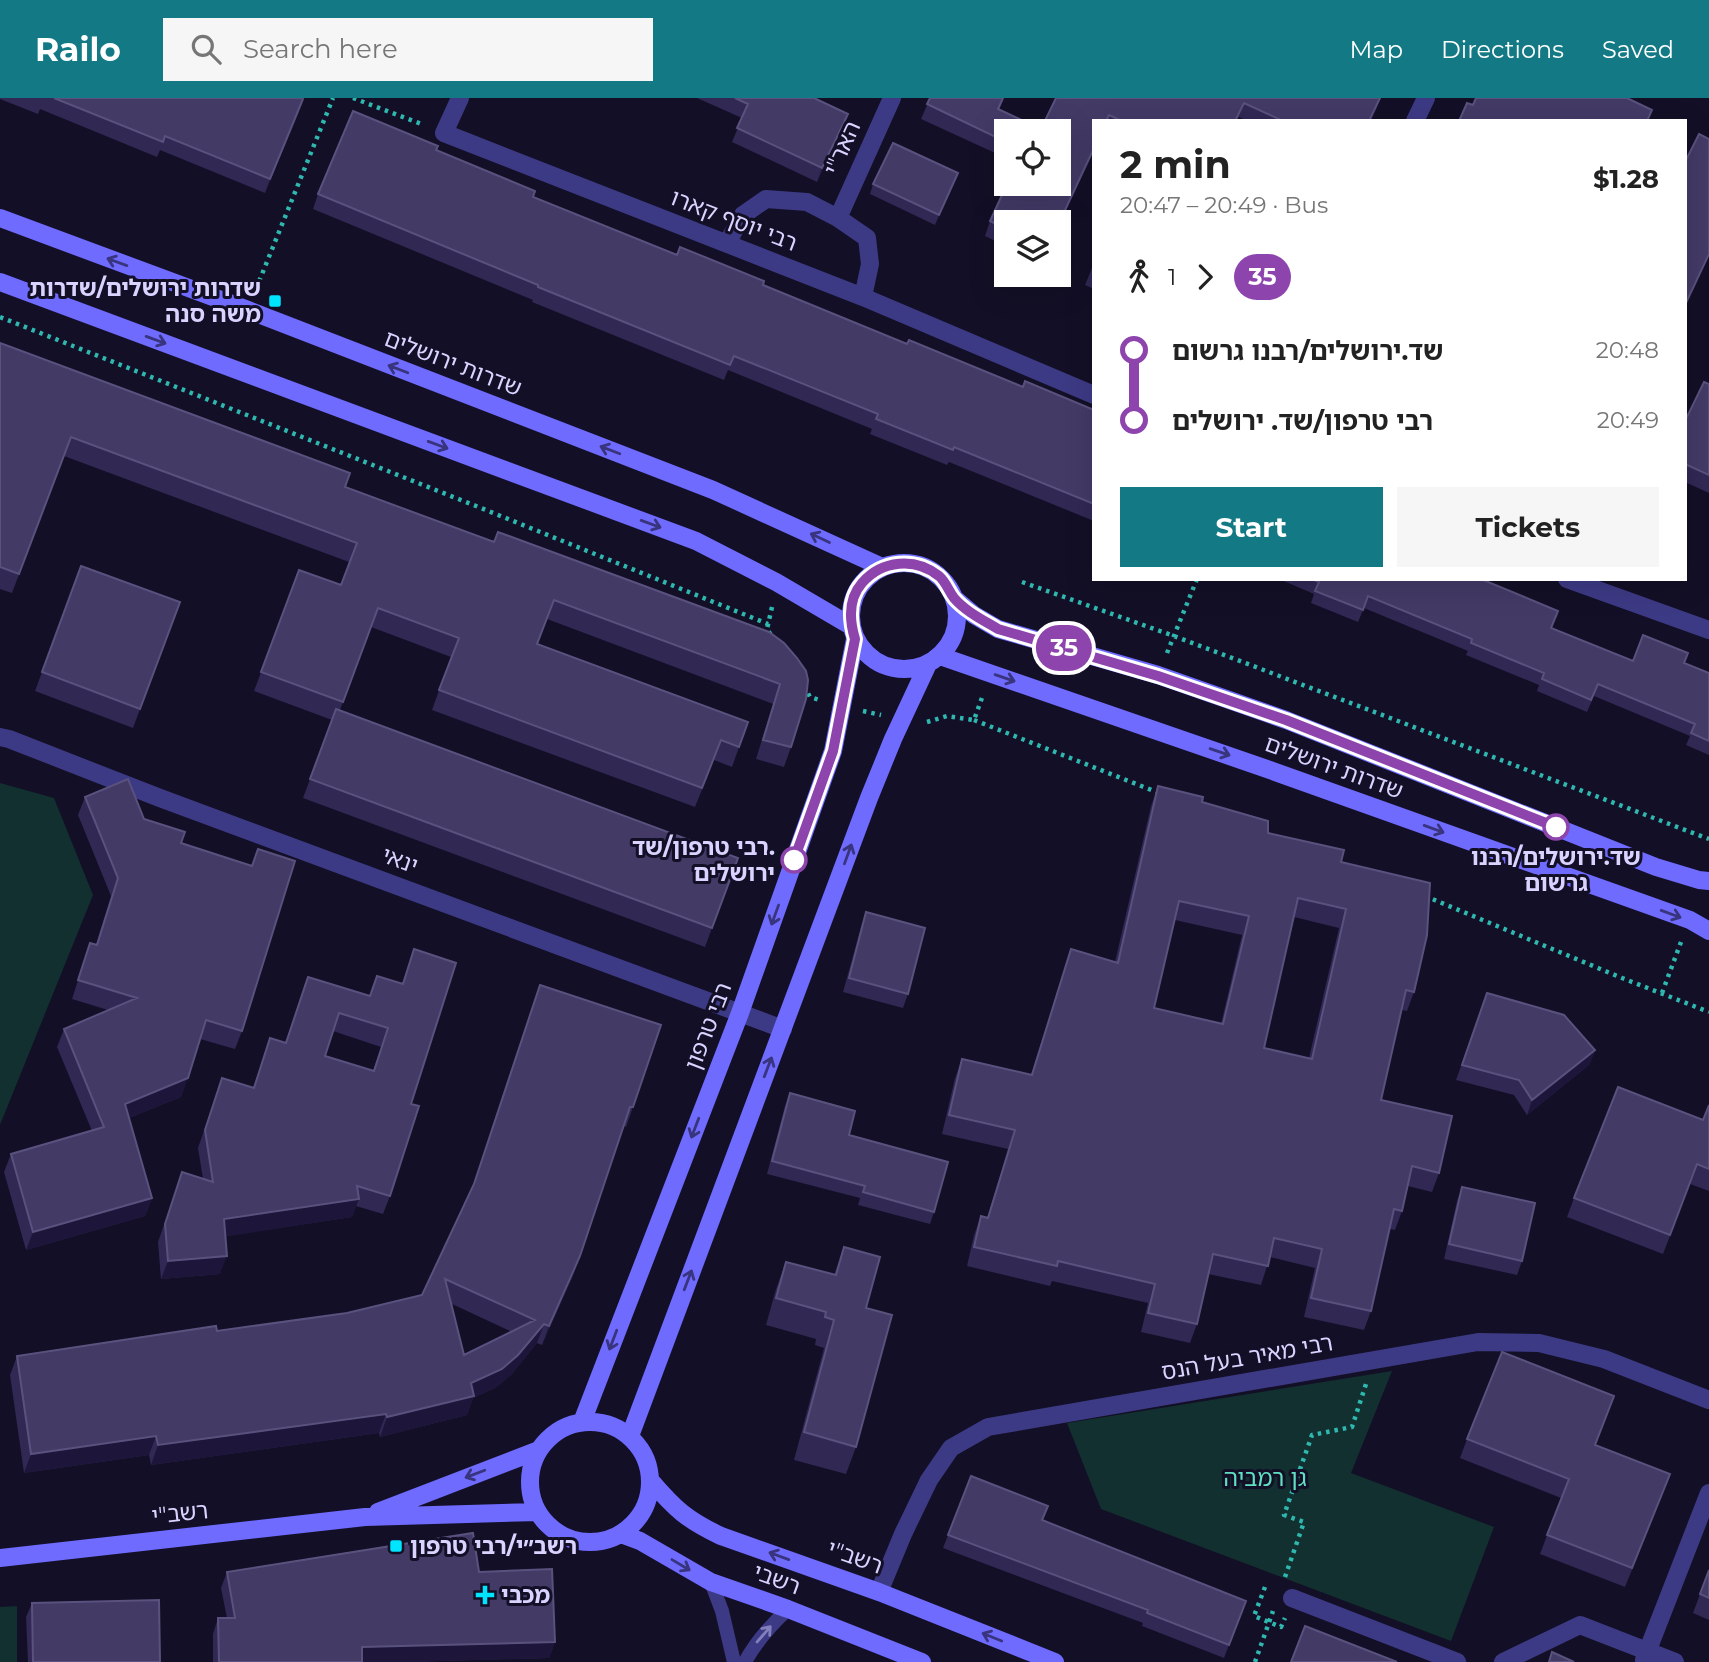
<!DOCTYPE html>
<meta charset="utf-8">
<style>
body{margin:0;font-family:Montserrat,"Noto Sans Hebrew",sans-serif;background:#f6f6f6;color:#222;height:100vh;display:flex;flex-direction:column;font-size:26px;white-space:nowrap}
*{box-sizing:border-box;margin:0}
p{font-size:23px;color:#767676}
.icon{flex:none;width:38px;height:38px;fill:none;stroke:currentColor;stroke-width:2;stroke-linecap:round;stroke-linejoin:round}
.map{position:relative;flex:1;overflow:hidden}
.details{position:absolute;left:1092px;top:21px;width:595px;height:462px;display:flex;flex-direction:column;background:#fff;border-radius:0px;box-shadow:0 7px 28px #0002}
.details>*{flex:none}
.badge{padding:0 14px;border-radius:23px;font-size:24px;line-height:46px}
.fabs{position:absolute;left:994px;top:21px;display:grid;gap:14px}
.fabs a{display:grid;place-items:center;width:77px;height:77px;border-radius:0px;background:#fff;box-shadow:0 7px 28px #0002;font-size:35px}
.map>.badge{position:absolute;translate:-50% -50%;box-shadow:0 0 0 4px #fff}
.legs{display:flex;align-items:center;gap:10px;height:77px;padding:0 28px;font-size:23px}
.legs p{margin-inline-start:auto}
.summary{display:flex;align-items:center;justify-content:space-between;height:119px;padding:0 28px}
h1{font-size:38px;font-weight:700;line-height:52px}
.button{display:flex;gap:14px;margin-top:auto;padding:14px 28px}
.button a{flex:1;height:80px;border-radius:0px;background:#137a85;color:#fff;font-size:28px;font-weight:700;line-height:80px;text-align:center}
.button a+a{background:#f6f6f6;color:#222}
ul{padding:0 28px;list-style:none}
li{display:flex;align-items:center;gap:24px;height:70px;font-size:26px}
li i{display:grid;place-items:center;width:10px;height:100%;margin:0 9px;background:currentColor}
li i::after{content:'';width:18px;height:18px;margin:-9px;border:5px solid;border-radius:50%;background:#fff}
li p{margin-inline-start:auto}
li:first-child i{background:linear-gradient(#0000 50%,currentColor 0)}
li:last-child i{background:linear-gradient(currentColor 50%,#0000 0)}
header{display:flex;align-items:center;gap:42px;box-sizing:border-box;height:98px;padding:0 35px;background:#137a85;color:#fff}
header strong{font-size:33px}
nav{display:flex;gap:38px;margin-inline-start:auto;font-size:24px}
.search{width:490px;height:63px;background:#f6f6f6;display:flex;align-items:center;gap:18px;box-sizing:border-box;padding:0 24px;border-radius:0px;color:#767676;font-size:26px}
.map>svg:first-child{display:block}
.green{fill:#12302f}
.lines{fill:none;stroke-linecap:round;stroke-linejoin:round}
.path{stroke:#2fb8b0;stroke-width:4.5;stroke-dasharray:3.5 5;stroke-linecap:butt}
.lane{stroke:#3d3a85;stroke-width:14}
.street{stroke:#3d3a85;stroke-width:18}
.secondary{stroke:#6f6bff;stroke-width:18}
.wall{fill:#312854;fill-rule:evenodd}
.shaded-wall{fill:#1d163a}
.building{fill:#433a66;stroke:#5a527e;stroke-width:2;fill-rule:evenodd}
.oneway{stroke:#38347d}
.oneway2{stroke:#837fbc}
.line-1-casing{stroke:#fff;stroke-width:16}
.line-1{stroke:#8e44ad;stroke-width:10}
.poi-dot{fill:#00e5ff;stroke:#130f26;stroke-width:2.5}
.stop-1-dot{fill:#fff;stroke:#8e44ad;stroke-width:3.5}
.labels{text-anchor:middle;dominant-baseline:central;stroke-width:6;stroke-linejoin:round;paint-order:stroke}
.street-label{font-size:23px;fill:#d9d4ff;stroke:#130f26}
.poi-label{font-size:23px;font-weight:bold;fill:#d9d4ff;stroke:#130f26;text-anchor:start}
.stop-label{font-size:23px;font-weight:bold;fill:#d9d4ff;stroke:#130f26;text-anchor:end}
.park-label{font-size:23px;fill:#5fe0c0;stroke:#130f26}
</style>
<header>
<strong>Railo</strong>
<div class="search"><svg class="icon" aria-label="search" viewBox="0 0 24 24"><circle cx="10" cy="10" r="6"/><path d="M15 15l6 6"/></svg>Search here</div>
<nav><a>Map</a><a>Directions</a><a>Saved</a></nav>
</header>
<div class="map">
<svg width="1709" height="1564" viewBox="0 0 1709 1564">
<rect width="100%" height="100%" fill="#130f26"/>
<path class="green" d="M0,685L54,700L93,797L0,1027Z
M1392,1273L1351,1375L1494,1429L1451,1543L1101,1411L1067,1325Z
M17,1508V1564H0V1509Z"/>
<g class="lines">
<path class="path" d="M353,0L424,27
M256,191L333,0
M0,219L476,408L768,526
M1022,484L1174,538L1709,741
M772,509L767,531L773,540
M1167,555L1197,481
M804,588L810,599L820,602
M863,613L881,617
M974,622L1159,695
M927,624L947,618L974,622L983,597
M1425,798L1622,880L1709,914
M1662,895L1681,844
M1285,1479L1304,1424L1284,1417L1312,1337L1352,1329L1366,1286
M1265,1489L1254,1518L1281,1529L1285,1520
M1255,1564L1273,1513"/>
<path class="lane" d="M711,1484L722,1513L734,1564
M745,1564C756,1543 771,1527 788,1511"/>
<path class="street" d="M460,0L444,35L863,199L1094,297
M1415,23L1426,0
M838,120L892,0
M727,145L743,117L766,101L807,104L838,120L867,140L870,166L863,199
M1567,481L1709,532
M0,639L9,641L160,700L783,931
M879,1494L903,1436L929,1382L951,1350L988,1329L1478,1244L1539,1245L1604,1261L1709,1302
M1292,1500L1457,1564
M1644,1562L1709,1395
M1503,1564L1580,1527L1675,1564"/>
<path class="secondary" d="M0,120L248,212L713,392L882,469
M0,184L696,443L776,484L851,528
M851 518a53 53 0 1 1 106 0a53 53 0 1 1-106 0Z
M954,500L974,517L998,531L1158,577L1286,622L1656,769L1699,782L1709,783
M940,558L1267,671L1690,822L1709,833
M582,1324L740,915L833,653L855,541
M530 1384a60 60 0 1 1 120 0a60 60 0 1 1-120 0Z
M630,1338L869,700L893,641L928,566
M651,1383C675,1411 687,1422 721,1438L879,1494L1055,1564
M378,1414L539,1352
M621,1436L640,1443L711,1484L788,1511L922,1564
M0,1460L365,1419L538,1414"/>
</g>
<path class="wall" d="M0,0H301L298,16L265,95L160,52L157,59L40,11L38,16L0,1Z
M697,0H814L848,16L842,31L817,84L732,44L742,20Z
M930,0H1004L999,12L1041,31L1056,0H1381L1371,23H1247L1239,19L1237,23H1094V53L1059,128V124H1006V148L985,138L990,123L1059,86L1006,33V60L921,21Z
M436,52L533,99L677,157L763,187L907,246L1023,289L1094,312V426H1093L1094,423L949,364L947,367L870,336L872,331L728,272L724,282L532,204L533,202L313,111L318,96Z
M958,75L935,127L870,96L873,86Z
M1094,165V191L1085,187Z
M0,245L345,389L494,444L784,545L791,649L784,669L756,661L773,606L547,521L538,546L748,624L732,669L714,662L695,709L432,612L451,559L371,529L340,612L738,760L705,849L303,700L332,622L254,593L299,472L341,487L349,464L64,358L12,495L0,491Z
M1709,286V395L1685,384V323Z
M81,468L180,504L133,630L35,593Z
M1279,481H1481L1551,530L1633,563L1684,565L1709,575V657L1686,647L1690,638L1594,598L1587,614L1537,593L1539,587L1466,557L1468,553L1364,510L1358,524L1311,505L1314,496Z
M1158,688L1202,704L1268,735L1341,764L1414,894L1407,913L1402,912L1381,1002L1439,1075L1432,1094L1408,1088L1402,1113L1395,1132L1390,1131L1371,1213L1364,1232L1304,1219L1315,1170L1270,1159L1261,1187L1208,1176L1197,1226L1190,1245L1141,1234L1148,1205L1052,1183L1050,1188L967,1168L974,1137L981,1118L987,1120L1008,1051L942,1036L955,980L962,961L1031,976L1071,851L1115,864L1151,708ZM1294,819L1339,830L1309,960L1264,950ZM1175,822L1242,837L1221,926L1154,910Z
M85,699L144,721L181,745L252,768L258,751L242,933L235,951L200,941L181,999L129,1020L152,1100L145,1118L26,1152L4,1074L11,1056L92,1033L57,949L64,931L108,912L72,901L90,845L96,846L111,798L78,717Z
M866,814L908,896L903,910L843,894L861,829Z
M414,851L411,1006L390,1098L383,1116L356,1108L352,1119L225,1138L220,1176L161,1181L158,1144L182,1074L203,1081L198,1050L222,980L253,990L270,940L285,945L308,879L369,898L402,886ZM333,933L381,949L373,973L325,958Z
M540,887L633,1009L626,1029L624,1028L573,1178L542,1247L537,1245L511,1277L495,1290L473,1300L467,1317L380,1339L379,1335L151,1367L149,1357L24,1375L10,1277L17,1258L217,1233L347,1215L422,1197L472,1091ZM452,1206L510,1233H511L464,1257Z
M1487,895L1595,952L1589,967L1527,1017L1514,997L1456,982Z
M790,995L849,1037L934,1114L930,1126L858,1107L860,1100L767,1076L785,1008Z
M1709,1007V1093L1690,1086L1663,1156L1567,1119L1574,1100L1703,1022Z
M1462,1089L1522,1163L1517,1177L1444,1161L1457,1103Z
M844,1149L866,1210L856,1349L846,1376L794,1362L824,1250L815,1247L816,1241L766,1227L776,1191L786,1164L834,1177Z
M1467,1341L1595,1347L1663,1395L1625,1489L1540,1456L1561,1400L1460,1360Z
M971,1378L1043,1423L1246,1503L1224,1560L1142,1528L1143,1525L943,1450Z
M1709,1472V1522L1693,1515Z
M227,1474H479L555,1544L549,1560L406,1564H213V1536L218,1520H227L221,1490Z
M32,1505L160,1564H28L26,1519Z"/>
<path class="shaded-wall" d="M1380,0H1381L1371,23H1369Z
M303,1L298,16L265,95L270,81Z
M848,16L842,31L817,84L822,70Z
M1094,50V53L1059,128V125Z
M958,75L954,85L935,127L939,117Z
M1709,156L1707,162L1685,209V207Z
M1595,952L1589,967L1527,1017L1532,1002Z
M188,980L181,999L119,1024L125,1006Z
M152,1100L145,1118L26,1152L33,1134Z
M359,1101L352,1119L217,1140L224,1121Z
M227,1158L220,1176L161,1181L168,1163Z
M580,1158L573,1178L542,1247L549,1228Z
M544,1226L537,1245L511,1277L495,1290L473,1300L467,1317L380,1339L387,1319L471,1285Z
M386,1316L379,1335L151,1367L158,1347Z
M156,1338L149,1357L24,1375L31,1356Z
M555,1544L549,1560L406,1564H357L362,1549Z"/>
<path class="building" d="M54,0H301L303,1L270,81L165,38L163,44Z
M735,0H814L848,16L822,70L737,30L748,6Z
M930,0H1003L998,11L1041,31L1056,0H1380L1369,23H1283L1244,5L1235,23H1122L1109,17L1106,23H1094V50L1059,125L1006,124V131L990,123L1007,86H1059V33H1006V44L927,6Z
M1476,0H1627L1652,12L1647,23H1459L1467,5L1473,7Z
M353,13L438,48L436,52L535,93L533,99L677,157L680,149L764,183L763,187L907,246L909,242L1023,289L1025,283L1094,312V406L954,349L953,352L876,321L878,316L734,258L730,267L538,189V187L318,96Z
M1699,36L1709,41V156L1685,207V64Z
M893,45L958,75L939,117L873,86Z
M0,245L350,375L345,389L494,444L498,434L769,534L784,545L797,560L806,573L808,582L806,601L791,649L763,642L780,586L554,502L537,546L748,624L739,649L721,642L702,690L439,592L459,540L378,510L343,604L261,574L299,472L341,487L357,445L71,339L19,476L0,469Z
M1704,284L1709,286V377L1685,366V323Z
M81,468L180,504L140,611L42,574Z
M1312,481H1481L1558,513L1551,530L1633,563L1643,537L1688,555L1684,565L1709,575V643L1691,635L1695,626L1598,586L1591,602L1542,581L1544,575L1471,545L1472,541L1368,498L1363,512L1315,493L1319,484Z
M336,611L738,760L712,830L310,681Z
M128,681L144,721L185,734L181,745L252,768L258,751L295,763L242,933L206,922L188,980L125,1006L152,1100L33,1134L11,1056L104,1029L64,931L137,900L78,882L90,845L97,847L118,780L85,699Z
M1158,688L1203,699L1202,704L1268,723V735L1344,752L1341,764L1430,785L1427,837L1414,894L1406,892L1381,1002L1452,1018L1439,1075L1412,1068L1402,1113L1394,1111L1371,1213L1311,1200L1322,1151L1274,1140L1268,1168L1213,1156L1197,1226L1148,1215L1155,1186L1058,1163L1057,1168L974,1149L981,1118L988,1120L1015,1032L949,1017L962,961L1032,977L1071,851L1118,865ZM1298,800L1346,811L1312,961L1264,950ZM1179,803L1249,818L1223,926L1154,910Z
M866,814L925,830L908,896L849,880Z
M414,851L456,865L411,1006L419,1008L390,1098L357,1088L359,1101L224,1121L227,1158L168,1163L165,1126L182,1074L213,1084L205,1032L222,980L254,990L270,940L286,945L308,879L370,898L377,878L403,886ZM339,915L388,930L374,973L325,958Z
M540,887L661,927L633,1009H630L580,1158L549,1228L544,1226L518,1257L502,1271L471,1285L474,1298L387,1319L386,1316L158,1347L156,1338L31,1356L17,1258L216,1228L217,1233L347,1215L422,1197L474,1086ZM445,1181L535,1222L464,1257Z
M1487,895L1564,917L1595,952L1532,1002L1519,982L1462,967Z
M1618,989L1703,1022L1709,1007V1071L1697,1066L1670,1137L1574,1100Z
M790,995L855,1013L849,1037L948,1064L934,1114L863,1094L865,1088L772,1063Z
M1462,1089L1535,1105L1522,1163L1449,1146Z
M844,1149L880,1159L866,1210L892,1217L856,1349L804,1334L834,1222L825,1219L826,1214L776,1200L786,1164L836,1177Z
M1502,1254L1614,1298L1595,1347L1670,1376L1632,1470L1547,1437L1569,1381L1467,1341Z
M971,1378L1048,1408L1042,1422L1246,1503L1229,1547L1147,1515L1148,1512L948,1437Z
M473,1435L479,1474L552,1471L555,1544L362,1549V1564H219L218,1520H235L227,1474Z
M1709,1472V1500L1700,1496Z
M159,1502L160,1564H33L32,1505Z
M1305,1528L1397,1564H1291Z
M1552,1554L1574,1564H1549Z"/>
<defs><path id="oneway-shaft" d="M-6 0H5M1.5-3L5.5 0L1.5 3" fill="none" stroke-width="1.6" stroke-linecap="round" stroke-linejoin="round" transform="scale(1.75)"/></defs>
<g class="oneway">
<use href="#oneway-shaft" transform="translate(117 164) rotate(-160)"/>
<use href="#oneway-shaft" transform="translate(156 242) rotate(20)"/>
<use href="#oneway-shaft" transform="translate(398 271) rotate(-159)"/>
<use href="#oneway-shaft" transform="translate(438 347) rotate(20)"/>
<use href="#oneway-shaft" transform="translate(610 352) rotate(-159)"/>
<use href="#oneway-shaft" transform="translate(651 426) rotate(20)"/>
<use href="#oneway-shaft" transform="translate(820 440) rotate(-155)"/>
<use href="#oneway-shaft" transform="translate(1005 580) rotate(19)"/>
<use href="#oneway-shaft" transform="translate(1220 654) rotate(19)"/>
<use href="#oneway-shaft" transform="translate(1434 731) rotate(20)"/>
<use href="#oneway-shaft" transform="translate(848 756) rotate(-70)"/>
<use href="#oneway-shaft" transform="translate(1671 816) rotate(20)"/>
<use href="#oneway-shaft" transform="translate(775 817) rotate(110)"/>
<use href="#oneway-shaft" transform="translate(768 969) rotate(-69)"/>
<use href="#oneway-shaft" transform="translate(695 1030) rotate(111)"/>
<use href="#oneway-shaft" transform="translate(688 1182) rotate(-69)"/>
<use href="#oneway-shaft" transform="translate(613 1242) rotate(111)"/>
<use href="#oneway-shaft" transform="translate(475 1376) rotate(159)"/>
<use href="#oneway-shaft" transform="translate(779 1458) rotate(-160)"/>
<use href="#oneway-shaft" transform="translate(681 1467) rotate(31)"/>
<use href="#oneway-shaft" transform="translate(992 1539) rotate(-158)"/>
</g>
<use class="oneway2" href="#oneway-shaft" transform="translate(764 1536) rotate(-49)"/>
<g class="lines">
<defs>
<path id="line-1" d="M794,762L833,653L855,541C849,521 848,501 862,485C882,462 915,459 939,478C946,484 948,492 954,500C965,513 983,522 998,531L1158,578L1286,622L1556,729"/>
</defs>
<use href="#line-1" class="line-1-casing"/>
<use href="#line-1" class="line-1"/>
</g>
<g class="poi-dot">
<rect x="268" y="196" width="14" height="14" rx="3.5"/>
<rect x="389" y="1441" width="14" height="14" rx="3.5"/>
<path d="M481.5 1486.5h7v7h7v7h-7v7h-7v-7h-7v-7h7z"/>
</g>
<g class="stop-1-dot">
<circle cx="1556" cy="729" r="12"/>
<circle cx="794" cy="762" r="12"/>
</g>
<g class="labels">
<g class="street-label">
<text transform="translate(842 50) rotate(-66)">האר"י</text>
<text transform="translate(734 122) rotate(21)">רבי יוסף קארו</text>
<text transform="translate(453 265) rotate(21)">שדרות ירושלים</text>
<text transform="translate(1334 669) rotate(20)">שדרות ירושלים</text>
<text transform="translate(400 762) rotate(20)">ינאי</text>
<text transform="translate(708 928) rotate(-69)">רבי טרפון</text>
<text transform="translate(1247 1259) rotate(-10)">רבי מאיר בעל הנס</text>
<text transform="translate(180 1415) rotate(-6)">רשב"י</text>
<text transform="translate(855 1459) rotate(20)">רשב"י</text>
<text transform="translate(777 1481) rotate(20)">רשבי</text>
</g>
<g class="poi-label">
<text x="261" y="190" text-anchor="end">שדרות ירושלים/שדרות<tspan x="261" dy="26">משה סנה</tspan></text>
<text x="410" y="1448">רשב״י/רבי טרפון</text>
<text x="501" y="1497">מכבי</text>
</g>
<g class="stop-label">
<text x="775" y="749">רבי טרפון/שד.<tspan x="775" dy="26">ירושלים</tspan></text>
<text x="1556" y="759" text-anchor="middle">שד.ירושלים/רבנו<tspan x="1556" dy="26">גרשום</tspan></text>
</g>
<g class="park-label">
<text x="1265" y="1380">גן רמביה</text>
</g>
</g>
</svg>
<div class="fabs">
<a><svg class="icon" aria-label="locate" viewBox="0 0 24 24"><circle cx="12" cy="12" r="6"/><path d="M12 2v4M12 18v4M2 12h4M18 12h4"/></svg></a>
<a><svg class="icon" aria-label="layers" viewBox="0 0 24 24"><path d="M12 4l9 5-9 5-9-5zM3 14l9 5 9-5"/></svg></a>
</div>
<b class="badge" style="left:1064px;top:550px;background:#8e44ad;color:#fff">35</b>
<section class="details">
<div class="summary"><div><h1>2 min</h1><p>20:47 – 20:49 · Bus</p></div><b>$1.28</b></div>
<div class="legs"><svg class="icon" aria-label="walk" viewBox="0 0 24 24"><circle cx="13" cy="4" r="2"/><path d="M13 8l-2 6 4 7M11 14l-3 7M7 12l3-4h3l4 4"/></svg>1<svg class="icon" aria-label="forward" viewBox="0 0 24 24"><path d="M9 5l7 7-7 7"/></svg><b class="badge" style="background:#8e44ad;color:#fff">35</b></div>
<ul>
<li><i style="color:#8e44ad"></i><b>שד.ירושלים/רבנו גרשום</b><p>20:48</p></li>
<li><i style="color:#8e44ad"></i><b>רבי טרפון/שד. ירושלים</b><p>20:49</p></li>
</ul>
<div class="button"><a>Start</a><a>Tickets</a></div>
</section>
</div>
